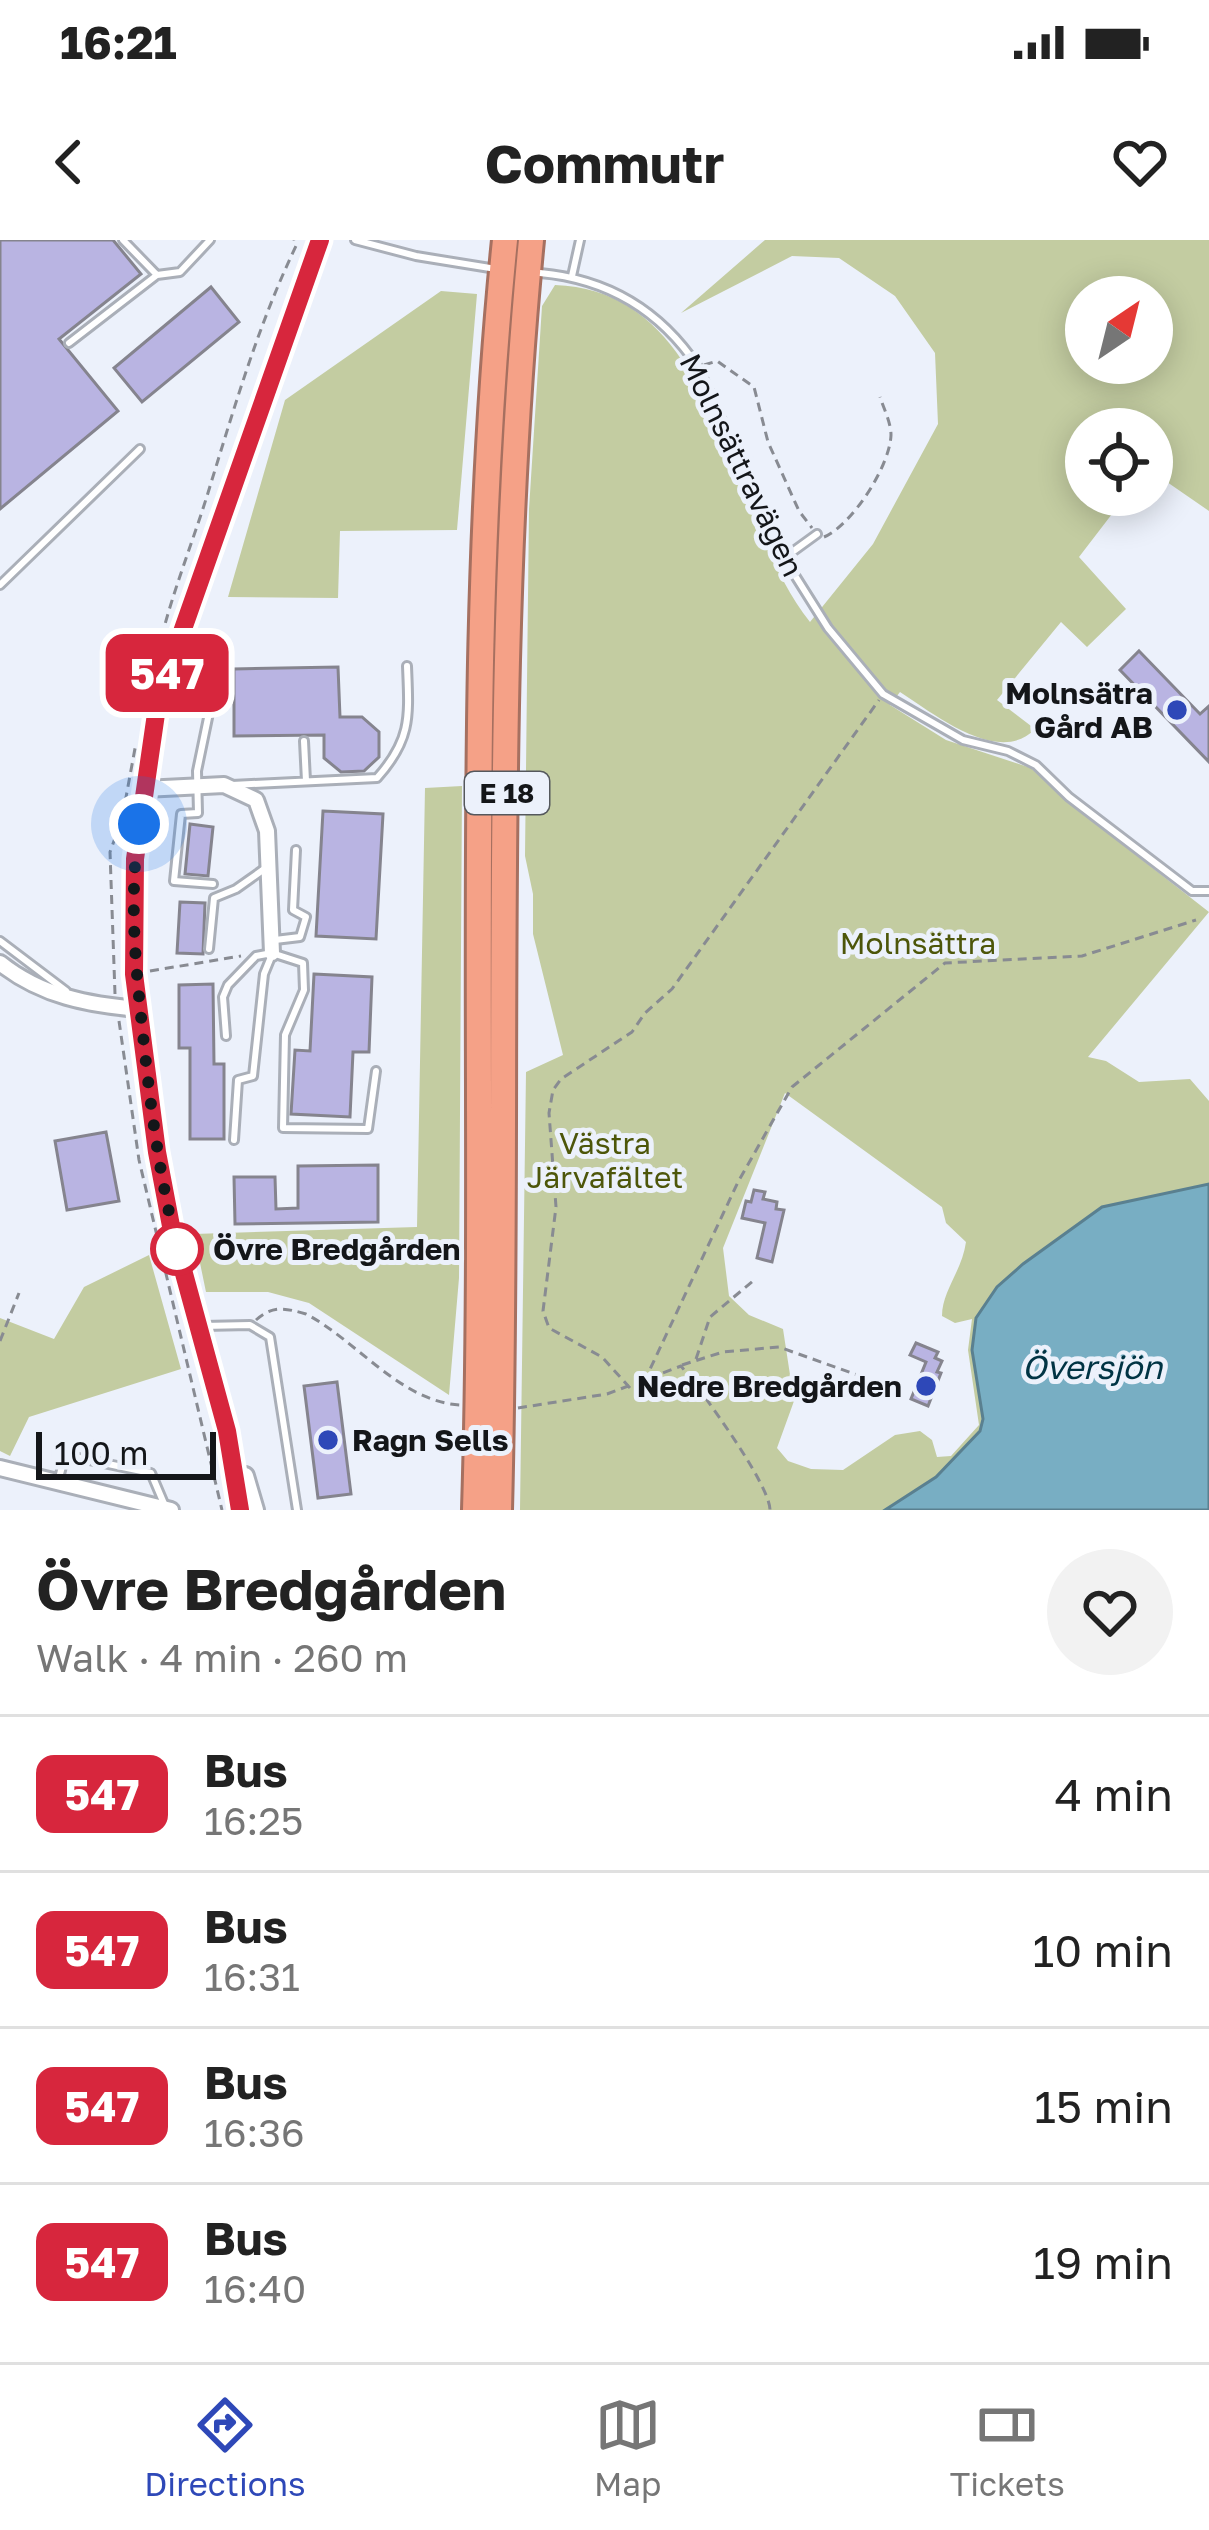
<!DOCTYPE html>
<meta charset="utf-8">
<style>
body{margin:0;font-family:"Golos Text",sans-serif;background:#f2f2f2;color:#222;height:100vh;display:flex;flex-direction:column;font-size:45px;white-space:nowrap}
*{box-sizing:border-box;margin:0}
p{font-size:39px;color:#767676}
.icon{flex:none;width:66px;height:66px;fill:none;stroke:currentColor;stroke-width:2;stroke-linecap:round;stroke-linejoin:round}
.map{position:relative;height:1270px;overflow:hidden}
.sheet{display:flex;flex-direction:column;background:#fff;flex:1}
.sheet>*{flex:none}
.badge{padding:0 24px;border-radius:18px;font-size:42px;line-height:78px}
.needle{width:78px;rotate:35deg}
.fabs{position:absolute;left:1065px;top:36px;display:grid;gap:24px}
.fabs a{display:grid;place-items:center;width:108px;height:108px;border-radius:50%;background:#fff;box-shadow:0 6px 30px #0003;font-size:60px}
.scale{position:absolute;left:36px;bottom:30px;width:180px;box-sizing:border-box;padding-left:12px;border:6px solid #141619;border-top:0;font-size:33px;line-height:42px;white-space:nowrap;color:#141619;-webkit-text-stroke:9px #ecf1fb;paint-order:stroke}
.you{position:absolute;width:60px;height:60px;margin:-30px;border:9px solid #fff;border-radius:50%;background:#1a73e8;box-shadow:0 0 0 18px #1a73e833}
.map>.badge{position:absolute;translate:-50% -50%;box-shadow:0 0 0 6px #fff}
.round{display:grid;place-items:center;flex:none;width:126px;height:126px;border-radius:63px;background:#f2f2f2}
.headline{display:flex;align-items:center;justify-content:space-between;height:204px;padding:0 36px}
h1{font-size:57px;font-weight:700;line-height:90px}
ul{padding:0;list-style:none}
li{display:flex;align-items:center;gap:36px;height:156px;padding:0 36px;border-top:3px solid #e0e0e0}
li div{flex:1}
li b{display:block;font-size:45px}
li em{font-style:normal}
li .badge{min-width:132px;font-weight:700;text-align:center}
.status{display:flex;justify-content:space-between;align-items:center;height:84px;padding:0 60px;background:#fff;direction:ltr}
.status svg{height:33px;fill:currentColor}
header{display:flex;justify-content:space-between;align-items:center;height:156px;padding:0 36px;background:#fff;font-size:54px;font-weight:700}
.menu{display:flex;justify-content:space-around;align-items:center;height:168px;border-top:3px solid #e0e0e0;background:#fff;font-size:33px;color:#767676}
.menu a{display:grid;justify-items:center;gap:6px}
.menu .selected{color:#2e48b8}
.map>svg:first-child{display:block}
.green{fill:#c3cca1;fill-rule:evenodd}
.water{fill:#78aec3;stroke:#5a8090;stroke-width:3}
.building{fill:#b9b4e2;stroke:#85848e;stroke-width:3}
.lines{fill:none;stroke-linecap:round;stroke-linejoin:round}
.service-casing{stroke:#aaafb8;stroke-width:12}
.minor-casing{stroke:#aaafb8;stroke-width:20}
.tertiary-casing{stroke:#aaafb8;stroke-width:22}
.motorway-casing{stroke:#a67060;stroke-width:30}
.path{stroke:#888b92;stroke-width:3;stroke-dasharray:9 6;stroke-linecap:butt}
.service{stroke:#fff;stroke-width:6}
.minor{stroke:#fff;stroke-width:14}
.tertiary{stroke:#fff;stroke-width:16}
.motorway{stroke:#f5a187;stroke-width:24}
.line-casing{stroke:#fff;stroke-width:27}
.line{stroke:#d7263d;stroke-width:18}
.walk{stroke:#141619;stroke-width:12;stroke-dasharray:0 21.6}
.poi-dot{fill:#2e48b8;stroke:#ecf1fb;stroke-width:4.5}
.stop-dot{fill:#fff;stroke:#d7263d;stroke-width:6}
.labels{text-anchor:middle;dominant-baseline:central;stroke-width:10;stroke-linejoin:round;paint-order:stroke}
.shield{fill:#ecf1fb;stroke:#55585d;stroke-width:3}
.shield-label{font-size:27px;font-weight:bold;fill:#141619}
.street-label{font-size:30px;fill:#141619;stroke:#ecf1fb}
.poi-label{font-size:30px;font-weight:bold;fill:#141619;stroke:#ecf1fb;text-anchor:end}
.park-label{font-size:30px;fill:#4d560a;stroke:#ecf1fb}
.stop-label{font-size:30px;font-weight:bold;fill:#141619;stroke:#ecf1fb;text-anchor:start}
.water-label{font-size:33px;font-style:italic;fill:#013444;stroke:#ecf1fb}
</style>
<div class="status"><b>16:21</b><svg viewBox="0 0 49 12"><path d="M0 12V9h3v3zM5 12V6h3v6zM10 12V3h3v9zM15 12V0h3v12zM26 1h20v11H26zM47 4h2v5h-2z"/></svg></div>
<header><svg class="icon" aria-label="back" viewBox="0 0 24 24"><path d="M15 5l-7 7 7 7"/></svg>Commutr<svg class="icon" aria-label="heart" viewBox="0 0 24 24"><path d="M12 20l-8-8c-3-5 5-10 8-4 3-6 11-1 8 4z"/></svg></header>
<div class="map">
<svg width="1209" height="1270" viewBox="0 0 1209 1270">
<rect width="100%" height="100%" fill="#ecf1fb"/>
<path class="green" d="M765,0H1209V271L1167,242L1152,251V189H1086V255H1145L1112,274L1079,317L1126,369L1087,407L1061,382L997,460L1035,489C999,527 933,473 900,452L890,465L946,500L1031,528L1068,562L1209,672L1088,817L1106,821L1139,842L1190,839L1209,861V944L1183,950L1209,1270H520L526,832L563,815L533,694V654L525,616L529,269L542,66L555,45C720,50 727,279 810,382L873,304L938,184L935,113L895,56L839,18L792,16L681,73ZM1086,57H1152V123H1086ZM785,853L942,967L946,983L966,1002C962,1031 942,1051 942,1076L955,1083L972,1079L968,1110L979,1185L951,1216L937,1217L932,1200L920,1191L895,1195L843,1230L811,1229L788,1221L777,1208L794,1161L783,1089L749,1075L729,1056L723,1008Z
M441,51L477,54L457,290L340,291L338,358L228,357L285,160Z
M462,546L459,1038L449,1155L309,1063L268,1052H206L194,994L417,987L425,548Z
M149,1015L181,1129L29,1177L10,1216L0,1211V1078L54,1099L84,1047Z"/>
<path class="water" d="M1209,944V1270H885L936,1237L980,1191L983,1179L972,1110L976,1078L997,1047L1023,1024L1102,967Z"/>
<path class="building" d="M0,0H113L141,34L59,99L118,171L0,269Z
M211,47L239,82L142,162L114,128Z
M1139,411L1200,474L1209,466V522L1120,430Z
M338,427L340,477H362L379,492V517L364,531L341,532L324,518V495L234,496V429Z
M323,571L383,574L376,699L316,696Z
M190,584L213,587L208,636L185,634Z
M180,662L205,663L203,714L177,713Z
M314,734L372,737L369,812H353L350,877L291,874L295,810L310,811Z
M213,744L214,824H224V899H190V808H179V745Z
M106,892L119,961L67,970L55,901Z
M378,925V982L235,984L234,937H275L276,969L298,968V926Z
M754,950L765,952L763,959L777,962L776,969L784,970L772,1022L757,1018L765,983L742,978L746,961L751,962Z
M916,1103L938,1112L935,1118L942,1121L937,1132L941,1133L928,1166L911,1159L926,1122L910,1115Z
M337,1142L351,1254L318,1258L304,1146Z"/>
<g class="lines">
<defs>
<path id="service" d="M123,0L157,35L180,32L210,0
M355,0L416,16L490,28
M540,33C608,39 660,70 698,127L784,318L828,388L883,454L963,500L1008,511L1036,525L1069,557L1192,651H1209
M572,36L580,0
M69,103L157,35
M784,318L817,294
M0,345L140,209
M304,501L306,541
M232,545L377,538C412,499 409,476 407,426
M213,644L174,641L181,574L198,573L197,531L220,420
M275,700L300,697L306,677L293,670L296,610
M0,701L66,751
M209,709L214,658L236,649L267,627
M226,796L223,757L228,745L256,716L272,713L303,723L304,750L285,795L283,888L368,889L376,831
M234,900L238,840L253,836L264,734L271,717
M203,1086L250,1085L270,1097L297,1270
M59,1238L65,1215L151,1233L165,1266"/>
<path id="minor" d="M144,549L224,545L256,560L267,591L272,713
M0,723C41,756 89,765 140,769
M0,1228L171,1270"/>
<path id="tertiary" d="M245,1236L255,1270
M240,1270L228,1191L171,985L157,912L134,734L135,619L158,460L320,0"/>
<path id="motorway" d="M475,1270C488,848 462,420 505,0
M499,1270C510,847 490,422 531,0"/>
</defs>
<use href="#service" class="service-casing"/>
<use href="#minor" class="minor-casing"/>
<use href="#tertiary" class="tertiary-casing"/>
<use href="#motorway" class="motorway-casing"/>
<path class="path" d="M704,125L717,121L754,147L768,202L799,271L812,288
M824,297C852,285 890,226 891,195C891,183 884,169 880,157
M158,412C171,354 194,300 211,243C236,162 259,83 296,6L294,0
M150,731L241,716
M115,754L110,612L122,579L136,503
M119,781L139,920L222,1270
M256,1080C273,1065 285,1068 306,1074C356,1100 401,1162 460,1165
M0,1101L19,1053
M696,1119L710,1077L753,1041
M682,1125L723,1112L779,1107L877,1142
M644,1142L738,942L792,847L945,723L1082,716L1196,680
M630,1148L602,1117L549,1088L543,1071L556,967L549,873L553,850L561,839L632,792L645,773L672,749L879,460
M518,1168L607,1154L681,1126C700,1149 770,1244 770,1270"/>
<use href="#service" class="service"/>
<use href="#minor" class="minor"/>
<use href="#tertiary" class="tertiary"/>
<use href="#motorway" class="motorway"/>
</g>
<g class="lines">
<defs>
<path id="line" d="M240,1270L227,1191L171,986L157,912L134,734L135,619L158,460L320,0"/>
</defs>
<use href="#line" class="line-casing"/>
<use href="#line" class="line"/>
<path class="walk" d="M139,584C129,661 135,720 143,795C151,872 161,948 181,1022L177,1009"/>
</g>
<g class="poi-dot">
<circle cx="1177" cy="470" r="12"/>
<circle cx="926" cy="1146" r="12"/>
<circle cx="328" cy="1200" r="12"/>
</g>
<circle class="stop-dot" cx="177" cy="1009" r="24"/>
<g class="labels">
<rect class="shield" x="465" y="532" width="84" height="42" rx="9"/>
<g class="shield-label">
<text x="507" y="553">E 18</text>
</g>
<g class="street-label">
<text transform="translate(742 225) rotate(64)">Molnsättravägen</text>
</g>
<g class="poi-label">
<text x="1153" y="453">Molnsätra<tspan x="1153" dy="34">Gård AB</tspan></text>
<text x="902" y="1146">Nedre Bredgården</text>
<text x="352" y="1200" text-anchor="start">Ragn Sells</text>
</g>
<g class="park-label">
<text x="918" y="703">Molnsättra</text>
<text x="605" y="903">Västra<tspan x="605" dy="34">Järvafältet</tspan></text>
</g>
<g class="stop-label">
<text x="213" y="1009">Övre Bredgården</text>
</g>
<g class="water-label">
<text x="1092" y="1126">Översjön</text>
</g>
</g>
</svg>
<div class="fabs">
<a><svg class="needle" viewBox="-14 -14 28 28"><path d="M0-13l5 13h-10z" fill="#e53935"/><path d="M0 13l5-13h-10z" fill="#767676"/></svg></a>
<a><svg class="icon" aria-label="locate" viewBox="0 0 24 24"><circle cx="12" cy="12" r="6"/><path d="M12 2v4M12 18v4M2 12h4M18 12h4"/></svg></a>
</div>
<div class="scale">100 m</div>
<div class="you" style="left:139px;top:584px"></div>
<b class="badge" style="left:167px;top:433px;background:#d7263d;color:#fff">547</b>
</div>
<section class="sheet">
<div class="headline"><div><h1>Övre Bredgården</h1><p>Walk · 4 min · 260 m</p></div><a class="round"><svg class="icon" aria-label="heart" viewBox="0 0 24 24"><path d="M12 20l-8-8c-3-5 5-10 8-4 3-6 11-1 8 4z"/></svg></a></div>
<ul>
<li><span class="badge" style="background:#d7263d;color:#fff">547</span><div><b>Bus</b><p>16:25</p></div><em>4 min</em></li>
<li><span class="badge" style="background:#d7263d;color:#fff">547</span><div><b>Bus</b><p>16:31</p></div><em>10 min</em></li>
<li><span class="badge" style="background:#d7263d;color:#fff">547</span><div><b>Bus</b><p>16:36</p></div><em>15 min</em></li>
<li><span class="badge" style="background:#d7263d;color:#fff">547</span><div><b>Bus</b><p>16:40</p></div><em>19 min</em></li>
</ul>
</section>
<nav class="menu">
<a class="selected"><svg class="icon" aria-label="directions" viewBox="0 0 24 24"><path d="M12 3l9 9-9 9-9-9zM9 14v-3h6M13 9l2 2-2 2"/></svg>Directions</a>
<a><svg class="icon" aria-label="map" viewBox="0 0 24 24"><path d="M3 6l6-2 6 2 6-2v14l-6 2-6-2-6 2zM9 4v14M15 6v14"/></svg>Map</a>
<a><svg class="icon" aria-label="tickets" viewBox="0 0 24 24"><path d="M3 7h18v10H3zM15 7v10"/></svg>Tickets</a>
</nav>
